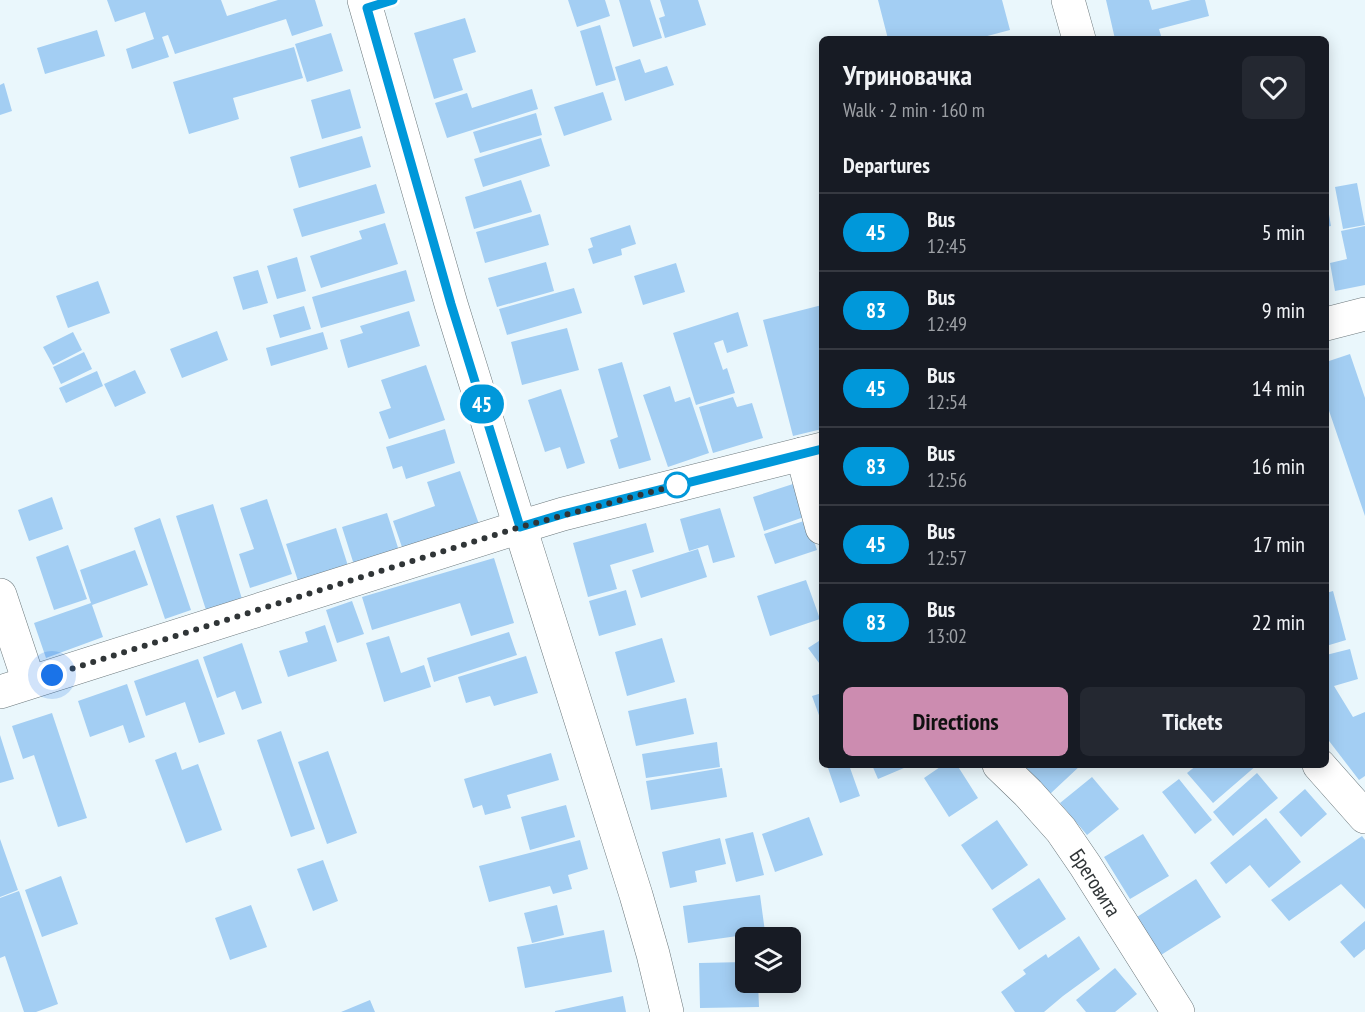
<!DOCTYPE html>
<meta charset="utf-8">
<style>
body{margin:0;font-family:"PT Sans Narrow",sans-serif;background:#242831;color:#f1f3f6;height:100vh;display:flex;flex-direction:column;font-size:22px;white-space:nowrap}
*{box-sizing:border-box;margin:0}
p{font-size:20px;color:#9ea1a6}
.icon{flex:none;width:33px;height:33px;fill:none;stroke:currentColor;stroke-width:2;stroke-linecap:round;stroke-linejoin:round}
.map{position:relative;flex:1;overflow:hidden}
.side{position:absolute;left:819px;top:36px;width:510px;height:732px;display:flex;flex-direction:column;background:#171b24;border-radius:9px;box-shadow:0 3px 15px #0003}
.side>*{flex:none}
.badge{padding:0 12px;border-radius:20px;font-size:21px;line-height:39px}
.tools{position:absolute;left:735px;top:927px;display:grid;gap:12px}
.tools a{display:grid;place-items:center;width:66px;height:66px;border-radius:9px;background:#171b24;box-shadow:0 3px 15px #0003;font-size:30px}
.you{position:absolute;width:30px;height:30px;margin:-15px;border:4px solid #fff;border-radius:50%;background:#1a73e8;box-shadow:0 0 0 9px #1a73e833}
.map>.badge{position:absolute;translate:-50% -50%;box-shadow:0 0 0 3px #fff}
h2{padding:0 24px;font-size:22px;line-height:54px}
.round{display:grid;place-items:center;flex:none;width:63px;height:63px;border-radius:9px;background:#242831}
.overview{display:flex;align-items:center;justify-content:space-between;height:102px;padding:0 24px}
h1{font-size:28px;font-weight:700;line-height:45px}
.primary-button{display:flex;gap:12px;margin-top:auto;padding:12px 24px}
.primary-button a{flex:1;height:69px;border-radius:9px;background:#cc8cb0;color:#111;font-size:24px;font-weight:700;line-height:69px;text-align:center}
.primary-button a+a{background:#242831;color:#f1f3f6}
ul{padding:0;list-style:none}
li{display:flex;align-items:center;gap:18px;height:78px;padding:0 24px;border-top:2px solid #363941}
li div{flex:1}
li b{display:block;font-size:22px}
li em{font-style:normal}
li .badge{min-width:66px;font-weight:700;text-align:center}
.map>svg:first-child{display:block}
.building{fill:#a3cef3}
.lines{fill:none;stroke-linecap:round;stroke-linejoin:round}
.minor-casing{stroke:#6c787c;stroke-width:34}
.major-casing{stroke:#6c787c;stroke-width:34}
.minor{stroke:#fff;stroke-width:33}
.major{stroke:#fff;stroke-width:33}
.line-casing{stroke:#fff;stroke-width:14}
.line{stroke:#0098da;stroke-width:9}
.walk{stroke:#303537;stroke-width:6;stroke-dasharray:0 10.8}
.stop-dot{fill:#fff;stroke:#0098da;stroke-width:3}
.labels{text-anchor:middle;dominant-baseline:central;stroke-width:6;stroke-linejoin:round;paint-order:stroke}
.street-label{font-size:21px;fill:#303537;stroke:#fff}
</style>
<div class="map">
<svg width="1365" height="1012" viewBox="0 0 1365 1012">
<rect width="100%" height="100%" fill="#eaf7fc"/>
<path class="building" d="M107,0H221L227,16L278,0H315L323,26L292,36L286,19L175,54L168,35L162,37L169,57L132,69L126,49L154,39L145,12L115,22Z
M568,0H605L610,16L577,27Z
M619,0H650L662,38L633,47Z
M660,0H698L706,25L665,38L659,18L665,16Z
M878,0H1002L1010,30L976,39H888Z
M1106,0H1149L1152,10L1191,0H1205L1209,16L1159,29L1162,39H1115Z
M465,18L476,52L453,59L463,90L434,99L414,33Z
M600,25L616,80L596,86L580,31Z
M97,30L105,56L45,74L37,48Z
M331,33L343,71L307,82L295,44Z
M294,47L303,78L233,98L239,119L189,134L173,82Z
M640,59L645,73L667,66L674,85L625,101L615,67Z
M4,83L12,111L0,115V85Z
M350,89L361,128L322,139L311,100Z
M532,89L538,109L447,138L435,103L467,93L472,108Z
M603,92L612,120L564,136L554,107Z
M536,113L542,135L480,153L473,132Z
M362,136L371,167L299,188L290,157Z
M541,138L550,166L483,187L474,159Z
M521,180L532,212L474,229L465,197Z
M1357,183L1365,225L1343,229L1335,187Z
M376,184L385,213L302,237L293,209Z
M1326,203H1327L1331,226L1326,227Z
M540,214L549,245L485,263L476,232Z
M385,223L398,264L321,288L310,256L362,239L359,231Z
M630,225L636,244L621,249L622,255L593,264L588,249L593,247L590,238Z
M1365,226V285L1335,291L1330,263L1347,259L1341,231Z
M297,257L306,291L277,299L267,266Z
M546,262L554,291L497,307L488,278Z
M676,263L685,292L643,305L634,276Z
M258,270L268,303L243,310L233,277Z
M406,270L415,301L321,328L312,297Z
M98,281L110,313L68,328L56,296Z
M574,288L582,313L507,335L499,309Z
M822,305V429L793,436L763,320Z
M304,306L311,329L280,338L273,315Z
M409,311L420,346L348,368L340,340L363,333L360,326Z
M738,312L748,346L727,353L723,340L714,343L723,370L727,368L735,393L696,405L673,333Z
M567,328L579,370L522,385L511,342Z
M217,331L228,360L182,378L170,349Z
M73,332L82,350L53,365L43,347Z
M323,332L328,349L271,366L266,348Z
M84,352L92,369L61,384L53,367Z
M1350,354L1365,398V516L1326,402V362Z
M622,362L651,460L619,469L610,440L618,437L598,369Z
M426,365L445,420L389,439L379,412L391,408L381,380Z
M135,370L146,393L115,407L104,384Z
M97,371L103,386L66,403L59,388Z
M670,386L675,402L690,397L709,453L668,467L643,395Z
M561,389L585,463L567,469L560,447L545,452L528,400Z
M733,397L737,407L752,403L763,438L713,453L699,407Z
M445,429L455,463L406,479L402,466L393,469L386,447Z
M460,471L480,527L404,553L393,521L435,506L427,482Z
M793,484L804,517L764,531L753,497Z
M52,497L63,529L29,541L18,510Z
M267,499L292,574L250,588L239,554L254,549L240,508Z
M213,504L242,599L206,610L176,516Z
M720,508L735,557L713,563L708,545L689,551L680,519Z
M387,513L400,554L355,568L342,527Z
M160,518L191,610L165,619L134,528Z
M807,520L817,550L775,564L764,534Z
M646,523L654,552L610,565L617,589L588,597L573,543Z
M336,528L349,569L299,584L286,544Z
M68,545L87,599L54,610L36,557Z
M698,549L707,577L641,598L632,570Z
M135,550L148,585L92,605L103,637L46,658L34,623L91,603L80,570Z
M494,558L514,623L471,636L460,603L372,630L362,597Z
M806,580L820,619L770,636L757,596Z
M626,590L636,625L599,636L589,601Z
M1333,591L1346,640L1326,646V593Z
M352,601L364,634L337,643L326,610Z
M325,625L337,661L288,677L279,651L308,642L305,632Z
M509,632L517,655L434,682L427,658Z
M389,636L401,673L424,665L431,687L384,702L366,643Z
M662,638L675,682L627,696L615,652Z
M822,639V667L808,648Z
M242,643L262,703L242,710L235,691L217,698L203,657Z
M1350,649L1358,679L1334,686L1353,717L1365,712V776L1359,780L1326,737V655Z
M526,656L538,693L494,706L490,696L466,703L458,677Z
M198,659L225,734L199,743L185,702L146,716L134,681Z
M127,684L145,737L129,743L123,725L90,737L78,701Z
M822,693V717L820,718L812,696Z
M686,698L694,734L636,746L628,711Z
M52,713L87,818L58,827L34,755L23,759L12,726Z
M281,731L315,829L291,837L257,740Z
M0,735L14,779L0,783Z
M717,742L720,767L646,778L642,754Z
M328,751L357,833L327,844L298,762Z
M176,752L182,770L198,764L222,830L186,843L155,760Z
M551,753L559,780L507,795L511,808L485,815L482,805L473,808L464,779Z
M827,765H849L860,796L840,803Z
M872,765H911L878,779Z
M943,765H957L978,798L949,817L924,778Z
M1023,765H1081L1050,794Z
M1197,765H1257L1213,803L1187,773Z
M722,768L727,797L651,810L646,781Z
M1257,773L1278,798L1233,836L1213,812Z
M1092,777L1119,809L1087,835L1060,803Z
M1179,779L1212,820L1195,834L1162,792Z
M1305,789L1327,814L1301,837L1279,812Z
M566,805L575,837L530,850L521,817Z
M809,817L823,855L775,872L762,834Z
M1266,818L1301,862L1269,888L1250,865L1226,884L1210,863Z
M997,820L1028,865L992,890L961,845Z
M753,832L764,875L736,882L725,839Z
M1143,834L1169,876L1130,899L1104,857Z
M1362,836L1365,840V909L1341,884L1289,921L1271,900Z
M720,838L726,864L695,871L697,882L670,888L662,852Z
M0,839L18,890L0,897Z
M580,840L588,869L568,875L572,889L553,894L550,886L489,902L479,866Z
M323,860L338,901L313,911L297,869Z
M61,876L78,924L42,937L25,890Z
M1039,878L1066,919L1019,950L992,909Z
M1196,879L1221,917L1161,955L1137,917Z
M19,891L58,1004L36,1012H24L5,956L0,958V898Z
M760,895L765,932L688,943L683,906Z
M251,905L267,947L230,960L215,918Z
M557,905L564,935L532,943L524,913Z
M1365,921V949L1354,958L1340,942Z
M604,930L612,972L525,988L517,947Z
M1079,936L1100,969L1063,996L1044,1012H1015L1001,992L1026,974L1023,970L1046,954L1048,958Z
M746,962V982H758L759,1007L700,1008L699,963Z
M1115,968L1137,994L1115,1012H1086L1076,1000Z
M623,996L626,1012H555V1011Z
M370,1000L375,1012H341Z"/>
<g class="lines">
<defs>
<g id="minor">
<path d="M1068,0L1079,39"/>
<path d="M1326,324L1365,314"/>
<path d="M802,454L822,528"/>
<path d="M0,595L29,682"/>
<path d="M0,692L520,527L563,514L822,449"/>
<path id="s1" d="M999,765L1028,793L1061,830L1085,865L1178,1012"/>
<path d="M1319,765L1365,817"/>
</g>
<path id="major" d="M364,0L451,304L520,527L636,895L653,954L667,1012"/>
</defs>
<use href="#minor" class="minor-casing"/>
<use href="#major" class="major-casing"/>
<use href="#minor" class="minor"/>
<use href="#major" class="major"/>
</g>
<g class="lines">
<defs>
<path id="line" d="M393,0L367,8L451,304L520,527L563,514L822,449"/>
</defs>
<use href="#line" class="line-casing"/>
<use href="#line" class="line"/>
<path class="walk" d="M52,675L520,527L677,485"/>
</g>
<circle class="stop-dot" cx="677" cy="485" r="12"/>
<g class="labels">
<g class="street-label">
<text stroke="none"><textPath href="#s1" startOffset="153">Бреговита</textPath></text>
</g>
</g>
</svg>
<div class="tools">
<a><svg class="icon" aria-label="layers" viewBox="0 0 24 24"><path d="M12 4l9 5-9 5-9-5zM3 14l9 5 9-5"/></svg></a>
</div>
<div class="you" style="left:52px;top:675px"></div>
<b class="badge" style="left:482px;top:404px;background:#0098da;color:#fff">45</b>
<section class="side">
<div class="overview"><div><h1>Угриновачка</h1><p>Walk · 2 min · 160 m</p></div><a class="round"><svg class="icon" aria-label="heart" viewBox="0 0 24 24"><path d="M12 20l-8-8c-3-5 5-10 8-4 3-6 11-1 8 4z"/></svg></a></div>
<h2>Departures</h2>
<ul>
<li><span class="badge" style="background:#0098da;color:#fff">45</span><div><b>Bus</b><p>12:45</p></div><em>5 min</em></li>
<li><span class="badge" style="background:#0098da;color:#fff">83</span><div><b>Bus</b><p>12:49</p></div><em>9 min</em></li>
<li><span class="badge" style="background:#0098da;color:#fff">45</span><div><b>Bus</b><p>12:54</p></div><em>14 min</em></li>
<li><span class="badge" style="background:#0098da;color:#fff">83</span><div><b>Bus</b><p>12:56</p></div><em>16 min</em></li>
<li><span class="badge" style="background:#0098da;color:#fff">45</span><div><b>Bus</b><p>12:57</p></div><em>17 min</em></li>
<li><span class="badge" style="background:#0098da;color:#fff">83</span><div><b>Bus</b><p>13:02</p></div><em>22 min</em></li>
</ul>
<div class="primary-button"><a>Directions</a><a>Tickets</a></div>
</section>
</div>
